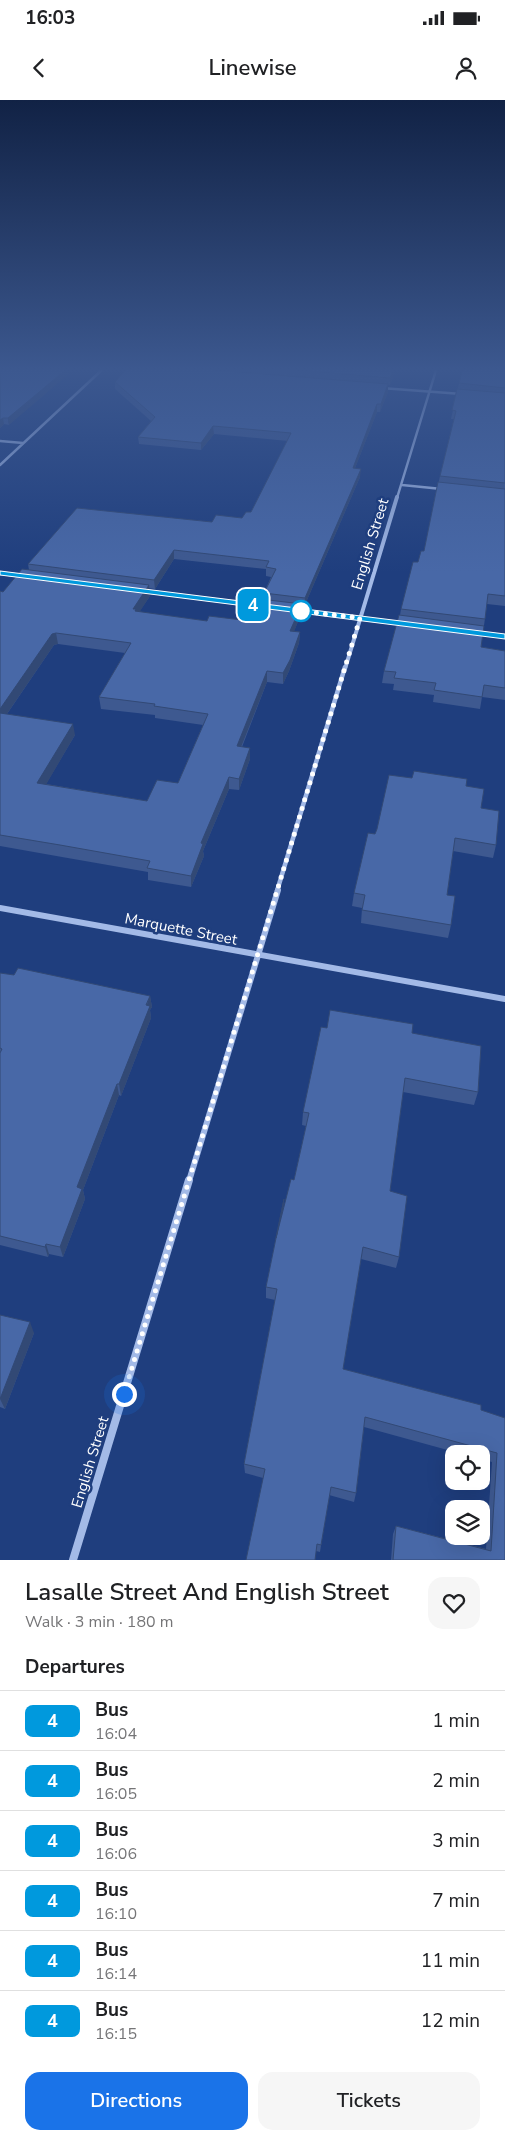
<!DOCTYPE html>
<meta charset="utf-8">
<style>
body{margin:0;font-family:"Nunito Sans",sans-serif;background:#f6f6f6;color:#202124;height:100vh;display:flex;flex-direction:column;font-size:19px;white-space:nowrap}
*{box-sizing:border-box;margin:0}
p{font-size:16px;color:#757577}
.icon{flex:none;width:28px;height:28px;fill:none;stroke:currentColor;stroke-width:2;stroke-linecap:round;stroke-linejoin:round}
.map{position:relative;height:1460px;overflow:hidden}
.sheet{display:flex;flex-direction:column;background:#fff;flex:1}
.sheet>*{flex:none}
.badge{padding:0 10px;border-radius:8px;font-size:18px;line-height:32px}
.tools{position:absolute;left:445px;top:1345px;display:grid;gap:10px}
.tools a{display:grid;place-items:center;width:45px;height:45px;border-radius:10px;background:#fff;box-shadow:0 5px 20px #0002;font-size:25px}
.you{position:absolute;width:25px;height:25px;margin:-12px;border:4px solid #fff;border-radius:50%;background:#1a73e8;box-shadow:0 0 0 8px #1a73e833}
.map>.badge{position:absolute;translate:-50% -50%;box-shadow:0 0 0 2px #fff}
h2{padding:0 25px;font-size:19px;line-height:45px}
.round{display:grid;place-items:center;flex:none;width:52px;height:52px;border-radius:15px;background:#f6f6f6}
.headline{display:flex;align-items:center;justify-content:space-between;height:85px;padding:0 25px}
h1{font-size:24px;font-weight:600;line-height:38px}
.cta{display:flex;gap:10px;margin-top:auto;padding:10px 25px}
.cta a{flex:1;height:58px;border-radius:15px;background:#1a73e8;color:#fff;font-size:20px;font-weight:600;line-height:58px;text-align:center}
.cta a+a{background:#f6f6f6;color:#202124}
ul{padding:0;list-style:none}
li{display:flex;align-items:center;gap:15px;height:60px;padding:0 25px;border-top:1px solid #e0e0e0}
li div{flex:1}
li b{display:block;font-size:19px}
li em{font-style:normal}
li .badge{min-width:55px;font-weight:700;text-align:center}
.status{display:flex;justify-content:space-between;align-items:center;height:35px;padding:0 25px;background:#fff;direction:ltr}
.status svg{height:14px;fill:currentColor}
header{display:flex;justify-content:space-between;align-items:center;height:65px;padding:0 25px;background:#fff;font-size:22px;font-weight:600}
.map>svg:first-child{display:block}
.lines{fill:none;stroke-linecap:round;stroke-linejoin:round}
.minor-far4{stroke:#a3bae7;stroke-width:2.5}
.minor-far3{stroke:#a3bae7;stroke-width:4}
.minor-far2{stroke:#a3bae7;stroke-width:4.5}
.minor-far1{stroke:#a3bae7;stroke-width:6}
.minor{stroke:#a3bae7;stroke-width:8}
.wall{fill:#3e5990;fill-rule:evenodd}
.shaded-wall{fill:#324975}
.building{fill:#4868a7;stroke:#324975}
.line{fill:#09d;stroke:#fff}
.walk{stroke:#fff;stroke-width:5;stroke-dasharray:0 9}
.stop-dot{fill:#fff;stroke:#09d;stroke-width:2.5}
.labels{text-anchor:middle;dominant-baseline:central;stroke-width:5;stroke-linejoin:round;paint-order:stroke}
.street-label{font-size:15px;fill:#fff;stroke:#1f3e7e}
</style>
<div class="status"><b>16:03</b><svg viewBox="0 0 49 12"><path d="M0 12V9h3v3zM5 12V6h3v6zM10 12V3h3v9zM15 12V0h3v12zM26 1h20v11H26zM47 4h2v5h-2z"/></svg></div>
<header><svg class="icon" aria-label="back" viewBox="0 0 24 24"><path d="M15 5l-7 7 7 7"/></svg>Linewise<svg class="icon" aria-label="person" viewBox="0 0 24 24"><circle cx="12" cy="8" r="4"/><path d="M4 21q1-7 8-7t8 7"/></svg></header>
<div class="map">
<svg width="505" height="1460" viewBox="0 0 505 1460">
<rect width="100%" height="100%" fill="#1f3e7e"/>
<g class="lines">
<path class="minor-far4" d="M381,288L462,294
M0,341L23,343
M0,365L105,267
M402,385L442,389
M397,398L437,267"/>
<path class="minor-far3" d="M0,473L23,476
M143,491L264,506
M295,510L403,524
M478,533L505,536
M345,569L397,397"/>
<path class="minor-far2" d="M277,791L345,567"/>
<path class="minor-far1" d="M0,808L505,899
M189,1081L278,790"/>
<path class="minor" d="M73,1460L189,1080"/>
</g>
<path class="wall" d="M0,267L9,325L4,324L0,328Z
M128,267H396L390,285H388V292L380,312H377L355,368L360,377L304,507H302L301,514L294,531L300,532L299,543L289,571L283,584L267,582L242,647L250,659L239,690L229,689L203,751L204,756L191,787L148,780V772L62,757L0,746V491L3,492L29,470L28,464L212,422L242,418L251,412L288,341L214,334L201,350L139,344L138,337L151,321L115,289V282ZM174,459L266,469V476L271,477L264,493V499L250,521H207L139,512L150,496L149,488L155,489ZM58,544L125,553L99,597L101,609L155,615V618L203,625L178,683L147,701L46,684L75,635L7,614L54,545Z
M505,267V506L487,504L481,547L505,551V600L482,597L480,609L433,602L434,595L393,590L394,584L382,583L384,571L400,515L401,509L418,462L424,451L440,376L454,319H451L459,283Z
M481,708L496,745L493,758L453,751L447,795L451,825L448,838L361,823L362,808L352,806L354,793L375,734Z
M0,873L150,896L152,907L150,910L151,918L121,996L119,995L83,1090L85,1099L63,1157L49,1154L48,1157L0,1145Z
M327,928L412,933L478,992L474,1005L403,992L390,1091L399,1157L396,1168L361,1159L343,1269L505,1318V1460H391L393,1434L396,1426L486,1449L492,1362L481,1359V1354H462L364,1327L356,1393L354,1402L329,1395L320,1452L316,1451L263,1378L245,1373L244,1364L275,1200L266,1198V1187L284,1099L283,1109L294,1080L306,1026L302,1025L303,1012Z
M0,1215L34,1233L5,1309L0,1307Z"/>
<path class="shaded-wall" d="M69,267H77L9,325L8,318Z
M394,267H396L390,285V278Z
M388,284V292L380,312L381,304Z
M377,304V312L352,376L353,368Z
M3,318L4,324L0,328V320Z
M213,326L214,334L201,350V343Z
M361,369L360,377L304,507L305,498Z
M174,450V459L155,489L154,480Z
M149,485L150,496L137,516L133,509Z
M302,504L301,514L290,542V531Z
M300,532L299,543L289,571L283,584V573Z
M56,533L58,544L54,545L0,624V609L52,534Z
M267,571V582L237,657V646Z
M73,624L75,635L40,695L37,683Z
M250,648V659L239,690V679Z
M229,677V689L203,751L204,756L191,787V776L201,743Z
M150,896L152,907L150,910L151,918L121,996L119,984Z
M117,984L119,995L83,1090L85,1099L63,1157L60,1147L77,1087Z
M284,1099L283,1111L276,1138Z
M46,1144L49,1154L48,1157L45,1147Z
M30,1222L34,1233L5,1309L0,1299Z"/>
<path class="building" d="M0,267H69L8,318H3L0,320Z
M128,267H176L388,284L381,304H377L353,368L361,369L305,498L264,493L276,469L266,467L269,461L174,450L154,480L28,464L77,408L212,422L216,415L242,418L246,412H251L291,333L213,326L201,343L138,337L155,317L115,282Z
M262,267H394L390,278Z
M463,267H505V288L459,283Z
M457,289L505,293V383L440,376L456,311L452,310Z
M438,382L505,389V496L488,494L485,519L401,509L413,462H418L421,451H424Z
M22,469L149,485L133,509H136L135,511L207,521L209,516L250,521L260,499L302,504L290,531L300,532L290,560L283,573L267,571L237,646L250,648L239,679L229,677L201,743L203,744L191,776L147,768L150,761L60,745L0,735V613L73,624L37,683L147,701L157,680L178,683L208,614L154,606L155,604L99,597L131,543L56,533L52,534L0,609V491L3,492Z
M399,515L484,526L481,547L505,551V588L484,585L482,597L434,590L436,583L394,578L396,572L384,571Z
M414,671L467,679L466,686L484,689L481,708L499,711L496,745L455,738L447,795L455,796L451,825L362,810L365,795L354,793L368,733L375,734L377,729L389,675L412,678Z
M18,868L150,896L146,905L150,906L119,984H117L77,1087L82,1089L60,1147L46,1144L45,1147L0,1136V953L2,949L0,948V873L14,875Z
M330,910L413,924L412,933L481,946L478,992L405,978L390,1091L407,1096L399,1157L363,1147L343,1269L481,1305V1310L505,1318V1460H393L396,1426L491,1451L497,1353L365,1317L356,1393L331,1387L321,1445L317,1444L315,1460H246L265,1369L244,1364L277,1189L266,1187L284,1099L276,1138L291,1079L294,1080L309,1013L303,1012L321,927L327,928Z
M0,1215L30,1222L0,1299Z"/>
<linearGradient id="sky" x2="0" y2="1"><stop stop-color="#112245"/><stop offset="0.57" stop-color="#3c588f"/><stop offset="1" stop-color="#3c588f" stop-opacity="0"/></linearGradient>
<rect width="505" height="472" fill="url(#sky)"/>
<path class="line" d="M0,471L505,534V539L0,475Z"/>
<g class="lines">
<path class="walk" d="M124,1294L360,518L301,511"/>
</g>
<circle class="stop-dot" cx="301" cy="511" r="10"/>
<g class="labels">
<g class="street-label">
<text transform="translate(370 444) rotate(-73)">English Street</text>
<text transform="translate(181 829) rotate(11)">Marquette Street</text>
<text transform="translate(90 1362) rotate(-73)">English Street</text>
</g>
</g>
</svg>
<div class="tools">
<a><svg class="icon" aria-label="locate" viewBox="0 0 24 24"><circle cx="12" cy="12" r="6"/><path d="M12 2v4M12 18v4M2 12h4M18 12h4"/></svg></a>
<a><svg class="icon" aria-label="layers" viewBox="0 0 24 24"><path d="M12 4l9 5-9 5-9-5zM3 14l9 5 9-5"/></svg></a>
</div>
<div class="you" style="left:124px;top:1294px"></div>
<b class="badge" style="left:253px;top:505px;background:#09d;color:#fff">4</b>
</div>
<section class="sheet">
<div class="headline"><div><h1>Lasalle Street And English Street</h1><p>Walk · 3 min · 180 m</p></div><a class="round"><svg class="icon" aria-label="heart" viewBox="0 0 24 24"><path d="M12 20l-8-8c-3-5 5-10 8-4 3-6 11-1 8 4z"/></svg></a></div>
<h2>Departures</h2>
<ul>
<li><span class="badge" style="background:#09d;color:#fff">4</span><div><b>Bus</b><p>16:04</p></div><em>1 min</em></li>
<li><span class="badge" style="background:#09d;color:#fff">4</span><div><b>Bus</b><p>16:05</p></div><em>2 min</em></li>
<li><span class="badge" style="background:#09d;color:#fff">4</span><div><b>Bus</b><p>16:06</p></div><em>3 min</em></li>
<li><span class="badge" style="background:#09d;color:#fff">4</span><div><b>Bus</b><p>16:10</p></div><em>7 min</em></li>
<li><span class="badge" style="background:#09d;color:#fff">4</span><div><b>Bus</b><p>16:14</p></div><em>11 min</em></li>
<li><span class="badge" style="background:#09d;color:#fff">4</span><div><b>Bus</b><p>16:15</p></div><em>12 min</em></li>
</ul>
<div class="cta"><a>Directions</a><a>Tickets</a></div>
</section>
